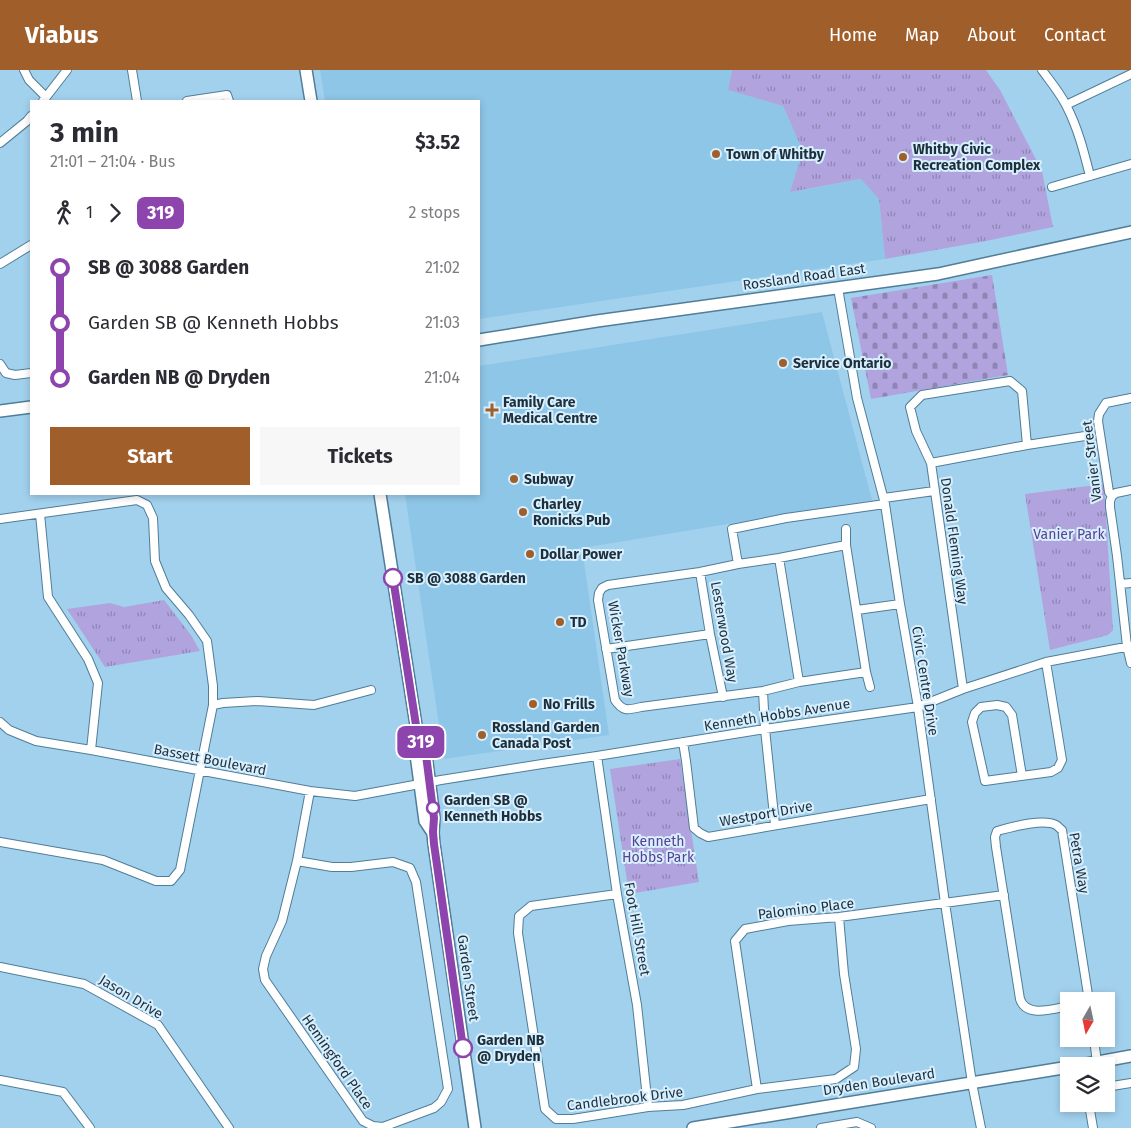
<!DOCTYPE html>
<meta charset="utf-8">
<style>
body{margin:0;font-family:"Fira Sans",sans-serif;background:#f7f7f7;color:#2b2b33;height:100vh;display:flex;flex-direction:column;font-size:19px;white-space:nowrap}
*{box-sizing:border-box;margin:0}
p{font-size:16px;color:#7c7c81}
.icon{flex:none;width:28px;height:28px;fill:none;stroke:currentColor;stroke-width:2;stroke-linecap:round;stroke-linejoin:round}
.map{position:relative;flex:1;overflow:hidden}
.panel{position:absolute;left:30px;top:30px;width:450px;height:395px;display:flex;flex-direction:column;background:#fff;border-radius:0px;box-shadow:0 2px 8px #0003}
.panel>*{flex:none}
.badge{padding:0 10px;border-radius:8px;font-size:18px;line-height:32px}
.needle{width:32px;rotate:189deg}
.buttons{position:absolute;left:1060px;top:922px;display:grid;gap:10px}
.buttons a{display:grid;place-items:center;width:55px;height:55px;border-radius:0px;background:#fff;box-shadow:0 2px 8px #0003;font-size:25px}
.map>.badge{position:absolute;translate:-50% -50%;box-shadow:0 0 0 2px #fff}
.legs{display:flex;align-items:center;gap:8px;height:55px;padding:0 20px;font-size:16px}
.legs p{margin-inline-start:auto}
.overview{display:flex;align-items:center;justify-content:space-between;height:85px;padding:0 20px}
h1{font-size:28px;font-weight:700;line-height:38px}
.cta{display:flex;gap:10px;margin-top:auto;padding:10px 20px}
.cta a{flex:1;height:58px;border-radius:0px;background:#a05e2b;color:#fff;font-size:20px;font-weight:700;line-height:58px;text-align:center}
.cta a+a{background:#f7f7f7;color:#2b2b33}
ul{padding:0 20px;list-style:none}
li{display:flex;align-items:center;gap:18px;height:55px;font-size:19px}
li i{display:grid;place-items:center;width:8px;height:100%;margin:0 6px;background:currentColor}
li i::after{content:'';width:12px;height:12px;margin:-6px;border:4px solid;border-radius:50%;background:#fff}
li p{margin-inline-start:auto}
li:first-child i{background:linear-gradient(#0000 50%,currentColor 0)}
li:last-child i{background:linear-gradient(currentColor 50%,#0000 0)}
header{display:flex;align-items:center;gap:30px;box-sizing:border-box;height:70px;padding:0 25px;background:#a05e2b;color:#fff}
header strong{font-size:24px}
nav{display:flex;gap:28px;margin-inline-start:auto;font-size:18px}
.map>svg:first-child{display:block}
.built{fill:#8ec6e7}
.cemetery{fill:url(#cemetery-stones)}
.park{fill:url(#park-tufts)}
.lines{fill:none;stroke-linecap:round;stroke-linejoin:round}
.street-casing{stroke:#507d97;stroke-width:10}
.secondary-casing{stroke:#507d97;stroke-width:14}
.street{stroke:#fff;stroke-width:8}
.secondary{stroke:#fff;stroke-width:11}
.line-1-casing{stroke:#fff;stroke-width:11}
.line-1{stroke:#8e44ad;stroke-width:8}
.poi-dot{fill:#a05e2b;stroke:#d7effe;stroke-width:2}
.stop-1-dot{fill:#fff;stroke:#8e44ad;stroke-width:2.5}
.labels{text-anchor:middle;dominant-baseline:central;stroke-width:4;stroke-linejoin:round;paint-order:stroke}
.poi-label{font-size:14px;font-weight:bold;fill:#1c2f3b;stroke:#d7effe;text-anchor:start}
.street-label{font-size:14px;fill:#1c2f3b;stroke:#d7effe}
.park-label{font-size:14px;fill:#594090;stroke:#d7effe}
.stop-label{font-size:14px;font-weight:bold;fill:#1c2f3b;stroke:#d7effe;text-anchor:start}
</style>
<header>
<strong>Viabus</strong>
<nav><a>Home</a><a>Map</a><a>About</a><a>Contact</a></nav>
</header>
<div class="map">
<svg width="1131" height="1058" viewBox="0 0 1131 1058">
<defs>
<pattern id="cemetery-stones" width="16" height="16" patternUnits="userSpaceOnUse" patternTransform="scale(1.25)"><rect width="16" height="16" fill="#b1a3de"/><path d="M2 7V4a2 2 0 0 1 4 0v3zM10 15v-3a2 2 0 0 1 4 0v3z" fill="#8f85b5"/></pattern>
<pattern id="park-tufts" width="24" height="20" patternUnits="userSpaceOnUse" patternTransform="scale(1.25)"><rect width="24" height="20" fill="#b1a3de"/><path d="M3 7l-1-3M5 7V3M7 7l1-3M15 17l-1-3M17 17v-4M19 17l1-3" fill="none" stroke="#8f85b5"/></pattern>
</defs>
<rect width="100%" height="100%" fill="#a2d1ee"/>
<path class="built" d="M320,0H732L728,20L783,36L803,81L791,122L862,109L879,129L885,189L479,249V31H325Z
M822,242L872,430L582,478L609,665L444,689L405,424H479V296Z"/>
<path class="cemetery" d="M992,205L1008,305L871,329L851,228Z"/>
<path class="park" d="M732,0H986L1000,20L1042,101L1053,157L986,171L885,189L879,129L861,109L790,122L803,81L783,36L728,20Z
M1104,414L1113,560L1108,565L1050,580L1025,424Z
M164,530L191,565L200,581L105,597L67,539L110,533L124,537Z
M680,689L699,812L629,824L610,699Z"/>
<g class="lines">
<defs>
<path id="street" d="M24,0L29,10L46,27
M132,0L137,31
M1042,0C1050,11 1060,23 1066,35C1078,58 1084,82 1090,106
M43,31L67,0
M187,31L227,25L229,31
M1066,35L1131,4
M0,73L27,51L31,46
M1052,117L1131,94
M0,194L31,175
M838,218L857,328L885,434L900,534L918,637L945,833L972,1013L981,1058
M0,294L6,303L15,305L31,303
M1131,328L1106,333L1099,344L1098,351L1109,422L1112,426L1110,431V437L1117,486L1127,576L1131,593
M931,393L916,361L910,337L922,325L1010,311L1022,321L1027,375
M1112,426L1116,423L1131,420
M884,428L934,421
M40,444L48,527L88,589L98,613L91,680
M0,449L137,430L147,435L153,448L155,491L166,518L189,545L207,571L213,616V635L180,800L171,811H156L103,790L0,772
M846,459V475
M846,475L866,602L799,612L763,621L641,637C628,640 623,642 615,630L598,530L599,523L602,518L608,515L700,502L738,494L779,488Z
M779,488L799,612
M738,494L732,459L786,448L885,434
M700,502L710,564L723,627
M1120,514L1131,513
M857,540L900,534
M606,579L710,564
M866,602L870,617
M963,619L931,393L1027,375L1085,366
M763,621L765,659L775,755
M213,635L223,633L258,631L314,635L371,620
M0,652L9,660L36,671L91,680L310,721L355,726L441,710L542,694L597,686L765,659L918,637L963,619L1046,592L1131,576
M683,672L686,691L694,758L700,763L708,767L931,729
M597,686L617,824L637,935L648,1037
M1022,706L1012,645L1006,637L997,635L981,637L975,643L972,652L985,711L1051,702L1058,698L1062,690L1046,592
M297,791L332,797H351L393,792L410,798L416,812L448,1019L441,1032L434,1038L383,1057L373,1056L363,1051L265,910L263,899L266,886L282,851L297,791L310,721
M617,824L531,836L519,846L518,863L545,1039L556,1049H573L648,1037L683,1035L757,1019L836,1009L854,997L856,979L844,904L839,847
M0,897L84,914L158,955L229,1058
M1069,936C1053,939 1026,948 1020,929L996,777L995,767L997,761C1012,757 1043,748 1056,755C1058,756 1060,759 1062,760L1089,931
M1094,969L1097,993
M0,1010L63,1022L90,1058
M1106,1017L1131,1013
M757,1019L735,871L745,859L788,851L839,847L1004,825
M1089,1034L1093,1058
M821,1058L857,1052L871,1058"/>
<path id="secondary" d="M306,0L311,31
M479,270L597,251L938,204L1131,162
M0,341L31,337
M380,424L418,668L415,677L425,751L433,763
M418,668L425,677L434,748L433,763L434,774L475,1058
M1076,996L1131,986
M693,1058L1069,997"/>
</defs>
<use href="#street" class="street-casing"/>
<use href="#secondary" class="secondary-casing"/>
<use href="#street" class="street"/>
<use href="#secondary" class="secondary"/>
</g>
<g class="lines">
<defs>
<path id="line-1" d="M393,508L418,668L425,677L434,748L433,762L434,774L463,978"/>
</defs>
<use href="#line-1" class="line-1-casing"/>
<use href="#line-1" class="line-1"/>
</g>
<g class="poi-dot">
<circle cx="716" cy="84" r="5"/>
<circle cx="903" cy="87" r="5"/>
<circle cx="783" cy="293" r="5"/>
<path d="M489.5 332.5h5v5h5v5h-5v5h-5v-5h-5v-5h5z"/>
<circle cx="514" cy="409" r="5"/>
<circle cx="523" cy="442" r="5"/>
<circle cx="530" cy="484" r="5"/>
<circle cx="560" cy="552" r="5"/>
<circle cx="533" cy="634" r="5"/>
<circle cx="482" cy="665" r="5"/>
</g>
<g class="stop-1-dot">
<circle cx="393" cy="508" r="9"/>
<circle cx="433" cy="738" r="6"/>
<circle cx="463" cy="978" r="9"/>
</g>
<g class="labels">
<g class="poi-label">
<text x="913" y="79">Whitby Civic<tspan x="913" dy="16">Recreation Complex</tspan></text>
<text x="726" y="84">Town of Whitby</text>
<text x="793" y="293">Service Ontario</text>
<text x="503" y="332">Family Care<tspan x="503" dy="16">Medical Centre</tspan></text>
<text x="524" y="409">Subway</text>
<text x="533" y="434">Charley<tspan x="533" dy="16">Ronicks Pub</tspan></text>
<text x="540" y="484">Dollar Power</text>
<text x="570" y="552">TD</text>
<text x="543" y="634">No Frills</text>
<text x="492" y="657">Rossland Garden<tspan x="492" dy="16">Canada Post</tspan></text>
</g>
<g class="street-label">
<text transform="translate(804 207) rotate(-8)">Rossland Road East</text>
<text transform="translate(1092 391) rotate(-97)">Vanier Street</text>
<text transform="translate(954 471) rotate(82)">Donald Fleming Way</text>
<text transform="translate(724 562) rotate(80)">Lesterwood Way</text>
<text transform="translate(621 579) rotate(80)">Wicker Parkway</text>
<text transform="translate(925 611) rotate(81)">Civic Centre Drive</text>
<text transform="translate(777 645) rotate(-9)">Kenneth Hobbs Avenue</text>
<text transform="translate(210 690) rotate(11)">Bassett Boulevard</text>
<text transform="translate(766 744) rotate(-10)">Westport Drive</text>
<text transform="translate(1079 793) rotate(80)">Petra Way</text>
<text transform="translate(806 839) rotate(-7)">Palomino Place</text>
<text transform="translate(637 859) rotate(80)">Foot Hill Street</text>
<text transform="translate(468 908) rotate(82)">Garden Street</text>
<text transform="translate(131 927) rotate(31)">Jason Drive</text>
<text transform="translate(337 992) rotate(55)">Hemingford Place</text>
<text transform="translate(879 1012) rotate(-9)">Dryden Boulevard</text>
<text transform="translate(625 1029) rotate(-7)">Candlebrook Drive</text>
</g>
<g class="park-label">
<text x="1069" y="464">Vanier Park</text>
<text x="658" y="771">Kenneth<tspan x="658" dy="16">Hobbs Park</tspan></text>
</g>
<g class="stop-label">
<text x="407" y="508">SB @ 3088 Garden</text>
<text x="444" y="730">Garden SB @<tspan x="444" dy="16">Kenneth Hobbs</tspan></text>
<text x="477" y="970">Garden NB<tspan x="477" dy="16">@ Dryden</tspan></text>
</g>
</g>
</svg>
<div class="buttons">
<a><svg class="needle" viewBox="-14 -14 28 28"><path d="M0-13l5 13h-10z" fill="#e53935"/><path d="M0 13l5-13h-10z" fill="#7c7c81"/></svg></a>
<a><svg class="icon" aria-label="layers" viewBox="0 0 24 24"><path d="M12 4l9 5-9 5-9-5zM3 14l9 5 9-5"/></svg></a>
</div>
<b class="badge" style="left:421px;top:672px;background:#8e44ad;color:#fff">319</b>
<section class="panel">
<div class="overview"><div><h1>3 min</h1><p>21:01 – 21:04 · Bus</p></div><b>$3.52</b></div>
<div class="legs"><svg class="icon" aria-label="walk" viewBox="0 0 24 24"><circle cx="13" cy="4" r="2"/><path d="M13 8l-2 6 4 7M11 14l-3 7M7 12l3-4h3l4 4"/></svg>1<svg class="icon" aria-label="forward" viewBox="0 0 24 24"><path d="M9 5l7 7-7 7"/></svg><b class="badge" style="background:#8e44ad;color:#fff">319</b><p>2 stops</p></div>
<ul>
<li><i style="color:#8e44ad"></i><b>SB @ 3088 Garden</b><p>21:02</p></li>
<li><i style="color:#8e44ad"></i><span>Garden SB @ Kenneth Hobbs</span><p>21:03</p></li>
<li><i style="color:#8e44ad"></i><b>Garden NB @ Dryden</b><p>21:04</p></li>
</ul>
<div class="cta"><a>Start</a><a>Tickets</a></div>
</section>
</div>
